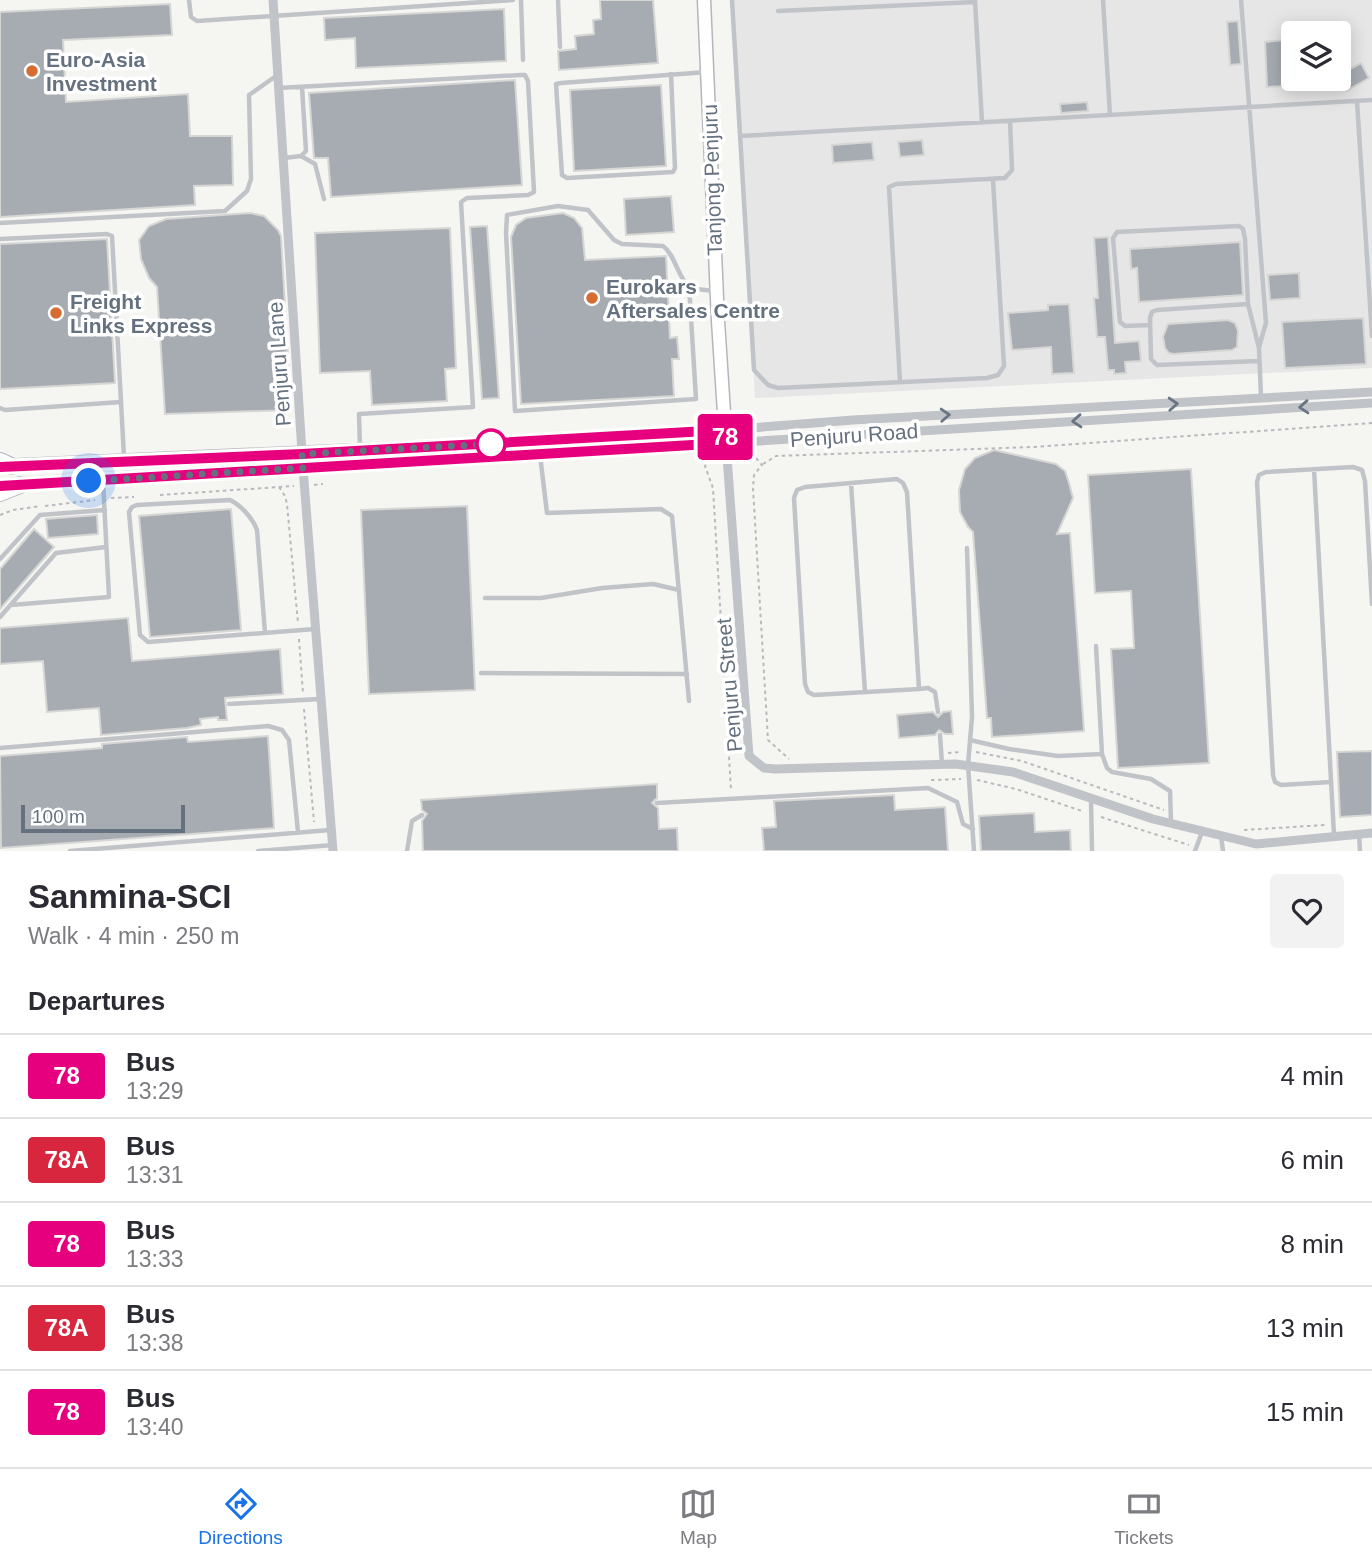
<!DOCTYPE html>
<meta charset="utf-8">
<style>
body{margin:0;font-family:Helvetica,sans-serif;background:#f2f2f3;color:#2b2b33;height:100vh;display:flex;flex-direction:column;font-size:26px;white-space:nowrap}
*{box-sizing:border-box;margin:0}
p{font-size:23px;color:#7c7c81}
.icon{flex:none;width:38px;height:38px;fill:none;stroke:currentColor;stroke-width:2;stroke-linecap:round;stroke-linejoin:round}
.map{position:relative;height:851px;overflow:hidden}
.details{display:flex;flex-direction:column;background:#fff;flex:1}
.details>*{flex:none}
.badge{padding:0 14px;border-radius:5px;font-size:24px;line-height:46px}
.controls{position:absolute;left:1281px;top:21px;display:grid;gap:14px}
.controls a{display:grid;place-items:center;width:70px;height:70px;border-radius:7px;background:#fff;box-shadow:0 4px 18px #0003;font-size:35px}
.scale{position:absolute;left:21px;bottom:18px;width:164px;box-sizing:border-box;padding-left:7px;border:4px solid #667180;border-top:0;font-size:19px;line-height:24px;white-space:nowrap;color:#667180;-webkit-text-stroke:5px #fff;paint-order:stroke}
.you{position:absolute;width:35px;height:35px;margin:-18px;border:5px solid #fff;border-radius:50%;background:#1a73e8;box-shadow:0 0 0 10px #1a73e833}
.map>.badge{position:absolute;translate:-50% -50%;box-shadow:0 0 0 4px #fff}
h2{padding:0 28px;font-size:26px;line-height:63px}
.round{display:grid;place-items:center;flex:none;width:74px;height:74px;border-radius:7px;background:#f2f2f3}
.headline{display:flex;align-items:center;justify-content:space-between;height:119px;padding:0 28px}
h1{font-size:33px;font-weight:800;line-height:52px}
ul{padding:0;list-style:none}
li{display:flex;align-items:center;gap:21px;height:84px;padding:0 28px;border-top:2px solid #e1e1e2}
li div{flex:1}
li b{display:block;font-size:26px}
li em{font-style:normal}
li .badge{min-width:77px;font-weight:700;text-align:center}
.dock{display:flex;justify-content:space-around;align-items:center;height:98px;border-top:2px solid #e1e1e2;background:#fff;font-size:19px;color:#7c7c81}
.dock a{display:grid;justify-items:center;gap:4px}
.dock .on{color:#1a73e8}
.map>svg:first-child{display:block}
.built{fill:#e5e6e5;fill-rule:evenodd}
.building{fill:#a7acb3;stroke:#d6d6d4;stroke-width:2}
.lines{fill:none;stroke-linecap:round;stroke-linejoin:round}
.secondary-casing{stroke:#b3b6bb;stroke-width:15}
.trunk-casing{stroke:#b3b6b9;stroke-width:18}
.path{stroke:#b8babd;stroke-width:2;stroke-dasharray:3.5 3.5;stroke-linecap:butt}
.service{stroke:#c0c3c7;stroke-width:4.5}
.minor{stroke:#c0c3c7;stroke-width:9}
.secondary{stroke:#fff;stroke-width:12}
.trunk{stroke:#fff;stroke-width:16}
.oneway{stroke:#6a7584}
.line-casing{stroke:#fff;stroke-width:16}
.line{stroke:#e6007e;stroke-width:10}
.walk{stroke:#667180;stroke-width:7;stroke-dasharray:0 12.6}
.poi-dot{fill:#d56c32;stroke:#fff;stroke-width:2.5}
.stop-dot{fill:#fff;stroke:#e6007e;stroke-width:3.5}
.labels{text-anchor:middle;dominant-baseline:central;stroke-width:7;stroke-linejoin:round;paint-order:stroke}
.poi-label{font-size:21px;font-weight:bold;fill:#667180;stroke:#fff;text-anchor:start}
.street-label{font-size:21px;fill:#667180;stroke:#fff}
</style>
<div class="map">
<svg width="1372" height="851" viewBox="0 0 1372 851">
<rect width="100%" height="100%" fill="#f5f5f2"/>
<path class="built" d="M734,0H1372V368L755,398ZM1293,33H1339V79H1293Z"/>
<path class="building" d="M600,0H653L658,63L559,70L558,51L576,49L575,36L594,34L593,20L601,19Z
M170,4L172,35L63,40L66,102L188,94L190,136H232L233,185L194,186L195,205L0,217V12Z
M504,9L506,61L356,68L355,38L325,40L324,18Z
M1238,21L1241,64L1230,65L1227,22Z
M1284,40L1285,67L1293,66V79H1320L1321,87L1289,90L1288,86L1267,87L1265,42Z
M1361,63L1369,78L1346,91L1339,75Z
M515,80L522,185L331,197L328,158H314L309,93Z
M661,85L666,166L574,171L570,90Z
M1087,102L1088,111L1061,113L1060,104Z
M922,140L924,155L900,157L898,142Z
M872,142L874,160L833,163L832,145Z
M671,196L674,232L626,235L624,199Z
M250,213L264,216L278,230L281,236L291,410L165,414L157,287L149,278L141,259L139,240L149,226L166,219Z
M563,213L574,218L582,228L585,260L666,256L670,338L677,337L679,359H672L674,396L521,404L511,237L516,225L526,218Z
M487,226L499,398L482,399L470,227Z
M450,228L456,368L445,369L447,401L372,405L370,371L320,373L315,233Z
M1108,237L1115,343L1139,341L1141,361L1125,362L1126,373L1114,374V370H1108L1105,337H1097L1094,298H1098L1094,238Z
M107,239L115,383L0,389V244Z
M1240,242L1243,295L1139,302L1137,268L1131,269L1130,249Z
M1299,273L1300,298L1270,300L1268,275Z
M1069,304L1074,373L1052,374L1051,347L1012,350L1008,313L1048,310V305Z
M1363,318L1366,364L1285,368L1282,322Z
M1228,320L1235,323L1238,331L1237,347L1232,350L1173,354L1169,353L1165,348L1163,337L1168,324Z
M994,450L1056,464L1065,471L1069,483L1073,498L1057,534L1070,533L1084,731L992,737L991,718H987L973,532L968,527L960,512L959,490L965,469L975,458Z
M1191,469L1209,763L1118,768L1111,649L1134,648L1131,591L1095,593L1088,475Z
M467,506L475,690L369,694L361,510Z
M231,509L241,630L150,637L139,516Z
M97,515L98,534L48,538L46,519Z
M34,529L54,547L0,609V569Z
M128,618L132,661L280,649L283,694L225,698L227,720H218V717L200,719L201,725L187,728L101,735L99,708L47,712L43,661L0,664V628Z
M951,711L953,734H945L939,730L935,735L899,738L897,715L933,712L938,717L943,712Z
M268,736L274,828L1,848L0,756L102,748V744L187,737L188,742Z
M1372,751V815L1340,817L1337,752Z
M657,784V798L652,803L658,808L659,829L677,828L678,851H423L422,821L427,814L422,810L421,800Z
M894,795L895,810L945,807L948,851H764L762,828L776,827L774,801Z
M1034,813L1035,832L1070,830L1071,851H981L979,816Z"/>
<g class="lines">
<defs>
<path id="secondary" d="M5,466L543,442L724,430
M11,485L726,443L718,321L704,0"/>
<path id="trunk" d="M0,461L11,466
M0,493L20,485"/>
</defs>
<use href="#secondary" class="secondary-casing"/>
<use href="#trunk" class="trunk-casing"/>
<path class="path" d="M756,458L762,465L754,475L753,488L768,740L789,759
M711,460L705,466L713,488L731,790
M763,464L776,456L1033,447L1372,423
M314,485L323,484
M279,487L285,496L287,504L298,623
M160,495L294,486
M111,498L134,497
M45,506L95,500
M0,515L13,510L40,506
M299,639L303,693
M304,709L314,822
M976,752L1022,761L1164,810
M948,753L960,752
M931,780L961,779
M977,780L1016,789L1082,811
M1101,817L1189,845
M1244,830L1325,825"/>
<path class="service" d="M189,0L191,17L197,21L513,0
M521,0L523,60
M558,0L560,47
M732,0L754,370L768,385L778,388L987,378L998,375L1004,366L993,180
M1103,0L1110,115
M1241,0L1266,323L1259,347
M975,1L982,122
M778,11L975,2
M671,74L675,168L673,172L567,178L562,175L556,84L561,83L707,72
M278,88L521,75H525L528,81L534,192L528,195L467,198L461,202L473,407L359,414L360,449
M1357,101L1372,336
M740,136L1372,100
M301,156L306,151L302,87
M284,158L301,156L315,164L324,199
M0,223L225,211L247,191L251,179L249,95L276,76
M0,239L107,234L112,236L124,457
M689,285L696,399L515,411L506,233L507,215L558,206L588,210L614,240L622,244L663,246C677,256 677,281 693,288C699,290 709,290 716,291
M1248,304L1157,310L1152,312L1150,318L1151,359L1157,365L1259,361
M1150,325L1125,326L1120,322L1113,238L1117,232L1239,226L1243,229L1245,239L1248,304L1259,348L1261,397
M900,382L889,187L896,184L1005,178L1012,170L1010,121
M0,408L5,410L121,402
M540,455L547,513L661,509L672,516L689,701
M1314,469L1334,835
M851,483L865,692
M967,548L972,717L968,765L974,851
M0,559L40,515L105,510
M485,598H541L602,588L653,584L679,590
M11,605L109,597L103,481
M0,617L56,553L106,547
M265,633L257,530C253,519 241,505 230,500L137,505L132,507L129,512L140,635L148,642L315,629
M1096,646L1102,754L1107,768L1112,772L1151,779L1170,791L1171,822
M481,673L687,674
M919,689L907,492L903,483L897,479L805,487L797,490L794,498L805,684L808,692L814,695L919,689L928,688L935,692L938,712
M229,704L320,699
M940,735L942,764
M970,740L1009,749L1058,756L1102,754
M0,748L268,726L282,730L289,740L298,832
M1331,782L1281,785L1275,782L1273,775L1257,482L1259,475L1266,472L1353,467L1362,470L1365,481L1372,604
M1091,799L1092,851
M657,803L928,788L957,802L963,824L973,829
M1359,834L1360,851
M1221,836L1223,851
M70,851L330,830
M258,851L333,845
M407,851L412,821L422,815
M1195,851L1202,832"/>
<path class="minor" d="M273,0L303,468L333,851
M1372,403L726,443L749,756L764,768L775,769L956,764L1013,772L1153,819L1256,844L1372,833
M724,430L853,420L1372,392"/>
<use href="#secondary" class="secondary"/>
<use href="#trunk" class="trunk"/>
</g>
<defs><path id="oneway-chevron" d="M-2-3.5L2.5 0L-2 3.5" fill="none" stroke-width="1.6" stroke-linecap="round" stroke-linejoin="round" transform="scale(1.75)"/></defs>
<g class="oneway">
<use href="#oneway-chevron" transform="translate(1173 404) rotate(-3)"/>
<use href="#oneway-chevron" transform="translate(1304 407) rotate(176)"/>
<use href="#oneway-chevron" transform="translate(945 415) rotate(-3)"/>
<use href="#oneway-chevron" transform="translate(1077 421) rotate(176)"/>
</g>
<g class="lines">
<defs>
<path id="line" d="M0,467L302,454L724,430L726,443L0,486"/>
</defs>
<use href="#line" class="line-casing"/>
<use href="#line" class="line"/>
<path class="walk" d="M89,481L303,468L302,454L491,444"/>
</g>
<g class="poi-dot">
<circle cx="32" cy="71" r="7"/>
<circle cx="592" cy="298" r="7"/>
<circle cx="56" cy="313" r="7"/>
</g>
<circle class="stop-dot" cx="491" cy="444" r="14"/>
<g class="labels">
<g class="poi-label">
<text x="46" y="59">Euro-Asia<tspan x="46" dy="24">Investment</tspan></text>
<text x="606" y="286">Eurokars<tspan x="606" dy="24">Aftersales Centre</tspan></text>
<text x="70" y="301">Freight<tspan x="70" dy="24">Links Express</tspan></text>
</g>
<g class="street-label">
<text transform="translate(712 180) rotate(-92)">Tanjong Penjuru</text>
<text transform="translate(279 364) rotate(-94)">Penjuru Lane</text>
<text transform="translate(854 435) rotate(-4)">Penjuru Road</text>
<text transform="translate(729 685) rotate(-95)">Penjuru Street</text>
</g>
</g>
</svg>
<div class="controls">
<a><svg class="icon" aria-label="layers" viewBox="0 0 24 24"><path d="M12 4l9 5-9 5-9-5zM3 14l9 5 9-5"/></svg></a>
</div>
<div class="scale">100 m</div>
<div class="you" style="left:89px;top:481px"></div>
<b class="badge" style="left:725px;top:437px;background:#e6007e;color:#fff">78</b>
</div>
<section class="details">
<div class="headline"><div><h1>Sanmina-SCI</h1><p>Walk · 4 min · 250 m</p></div><a class="round"><svg class="icon" aria-label="heart" viewBox="0 0 24 24"><path d="M12 20l-8-8c-3-5 5-10 8-4 3-6 11-1 8 4z"/></svg></a></div>
<h2>Departures</h2>
<ul>
<li><span class="badge" style="background:#e6007e;color:#fff">78</span><div><b>Bus</b><p>13:29</p></div><em>4 min</em></li>
<li><span class="badge" style="background:#d7263d;color:#fff">78A</span><div><b>Bus</b><p>13:31</p></div><em>6 min</em></li>
<li><span class="badge" style="background:#e6007e;color:#fff">78</span><div><b>Bus</b><p>13:33</p></div><em>8 min</em></li>
<li><span class="badge" style="background:#d7263d;color:#fff">78A</span><div><b>Bus</b><p>13:38</p></div><em>13 min</em></li>
<li><span class="badge" style="background:#e6007e;color:#fff">78</span><div><b>Bus</b><p>13:40</p></div><em>15 min</em></li>
</ul>
</section>
<nav class="dock">
<a class="on"><svg class="icon" aria-label="directions" viewBox="0 0 24 24"><path d="M12 3l9 9-9 9-9-9zM9 14v-3h6M13 9l2 2-2 2"/></svg>Directions</a>
<a><svg class="icon" aria-label="map" viewBox="0 0 24 24"><path d="M3 6l6-2 6 2 6-2v14l-6 2-6-2-6 2zM9 4v14M15 6v14"/></svg>Map</a>
<a><svg class="icon" aria-label="tickets" viewBox="0 0 24 24"><path d="M3 7h18v10H3zM15 7v10"/></svg>Tickets</a>
</nav>
